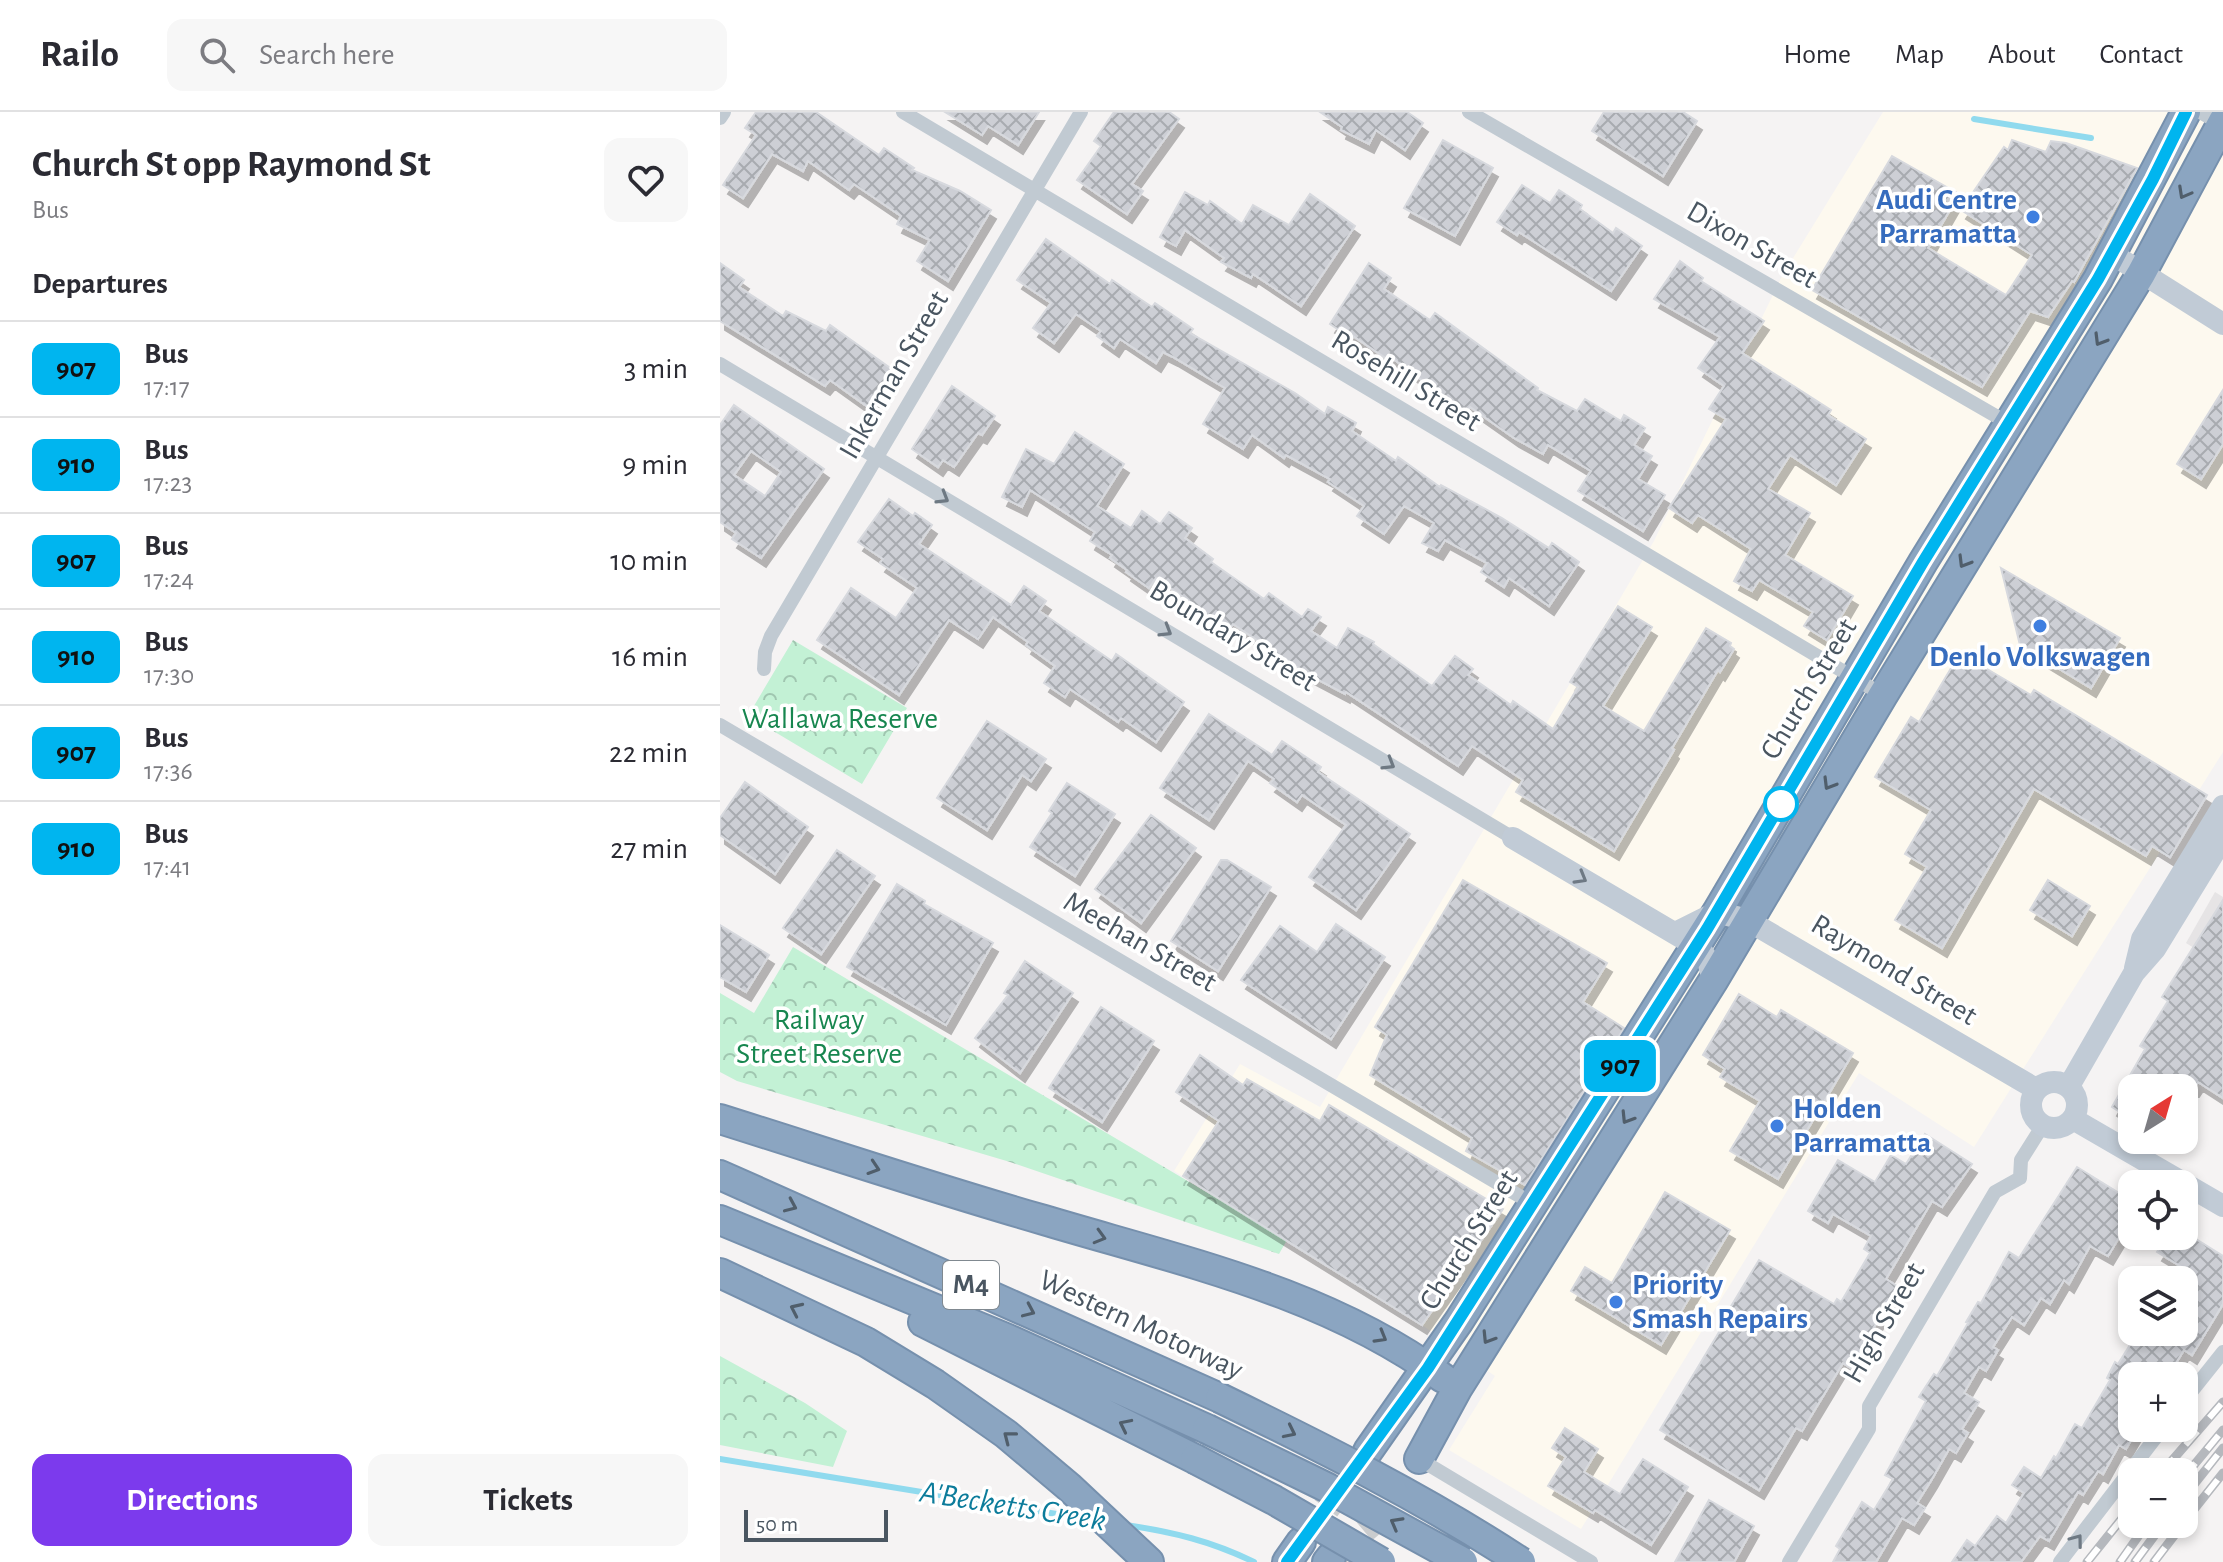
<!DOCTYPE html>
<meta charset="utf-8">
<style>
body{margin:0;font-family:"Alegreya Sans",sans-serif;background:#f7f7f7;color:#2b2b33;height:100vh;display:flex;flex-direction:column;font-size:30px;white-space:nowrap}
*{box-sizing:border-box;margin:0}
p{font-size:26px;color:#7c7c81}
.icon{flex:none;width:44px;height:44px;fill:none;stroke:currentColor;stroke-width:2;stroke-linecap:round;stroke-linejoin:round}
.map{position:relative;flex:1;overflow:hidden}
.sheet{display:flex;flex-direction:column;background:#fff;width:720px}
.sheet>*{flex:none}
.badge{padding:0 16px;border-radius:12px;font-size:28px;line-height:52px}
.needle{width:52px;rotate:37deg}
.controls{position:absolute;left:1398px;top:962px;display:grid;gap:16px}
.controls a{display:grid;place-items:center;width:80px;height:80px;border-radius:16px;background:#fff;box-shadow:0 4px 12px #0003;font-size:40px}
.scale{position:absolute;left:24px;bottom:20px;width:144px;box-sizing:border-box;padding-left:8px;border:4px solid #4a5661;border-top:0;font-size:22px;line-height:28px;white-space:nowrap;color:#4a5661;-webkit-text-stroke:6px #fff;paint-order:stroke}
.map>.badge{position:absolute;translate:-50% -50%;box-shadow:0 0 0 4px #fff}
h2{padding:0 32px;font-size:30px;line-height:72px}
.round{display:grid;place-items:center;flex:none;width:84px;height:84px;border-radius:16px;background:#f7f7f7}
.head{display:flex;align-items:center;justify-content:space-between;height:136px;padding:0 32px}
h1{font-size:38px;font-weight:700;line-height:60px}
.button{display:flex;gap:16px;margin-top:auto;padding:16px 32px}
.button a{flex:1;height:92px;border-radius:16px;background:#7c3aed;color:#fff;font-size:32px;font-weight:700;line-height:92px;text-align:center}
.button a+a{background:#f7f7f7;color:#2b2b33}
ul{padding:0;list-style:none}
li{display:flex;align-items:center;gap:24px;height:96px;padding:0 32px;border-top:2px solid #e1e1e2}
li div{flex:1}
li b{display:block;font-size:30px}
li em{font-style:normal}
li .badge{min-width:88px;font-weight:700;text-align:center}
header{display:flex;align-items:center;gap:48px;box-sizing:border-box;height:112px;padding:0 40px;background:#fff;border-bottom:2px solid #e1e1e2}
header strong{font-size:38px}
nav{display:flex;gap:44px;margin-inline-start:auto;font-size:28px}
.search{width:560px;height:72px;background:#f7f7f7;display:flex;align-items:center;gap:20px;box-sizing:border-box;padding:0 28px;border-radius:16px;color:#7c7c81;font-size:30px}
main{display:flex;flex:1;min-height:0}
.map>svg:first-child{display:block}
.commercial{fill:#fdf9ef}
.education{fill:#e6e4e5}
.forest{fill:url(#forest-crowns)}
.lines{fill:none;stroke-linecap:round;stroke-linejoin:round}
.stream{stroke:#90daee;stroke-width:6}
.building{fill:url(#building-cross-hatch);stroke:#d7d9de;stroke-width:2;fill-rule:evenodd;filter:url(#shadow)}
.highway-tunnel{stroke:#caccce;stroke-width:28;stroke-dasharray:28 14;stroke-linecap:butt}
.highway-casing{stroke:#7690ad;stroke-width:32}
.street{stroke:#c1cad2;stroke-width:14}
.secondary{stroke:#c1cbd6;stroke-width:22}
.highway{stroke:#8ba5c1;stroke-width:28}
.rail-casing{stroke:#b5b8bd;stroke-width:9}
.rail{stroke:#fff;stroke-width:6;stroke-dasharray:18;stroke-linecap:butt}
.highway-bridge-casing{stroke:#7690ad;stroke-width:32;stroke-linecap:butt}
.highway-bridge{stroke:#8ba5c1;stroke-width:28}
.oneway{stroke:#505e6b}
.oneway2{stroke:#6e7983}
.oneway3{stroke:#6e7984}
.line-casing{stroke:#fff;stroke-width:18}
.line{stroke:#00b5ef;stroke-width:12}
.shop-dot{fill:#3f7fe0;stroke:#fff;stroke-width:3}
.stop-dot{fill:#fff;stroke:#00b5ef;stroke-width:4}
.labels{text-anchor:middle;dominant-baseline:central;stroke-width:7;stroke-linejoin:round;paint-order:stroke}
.shield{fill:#fff;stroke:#808990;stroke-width:2}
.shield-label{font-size:28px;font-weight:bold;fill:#4a5661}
.shop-label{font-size:30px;font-weight:bold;fill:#366cbe;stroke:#fff;text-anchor:start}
.street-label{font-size:30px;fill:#4a5661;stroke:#fff}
.park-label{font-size:30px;fill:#17864f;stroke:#fff}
.water-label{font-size:32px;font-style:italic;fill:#0c7c9b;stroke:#fff}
</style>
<header>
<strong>Railo</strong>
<div class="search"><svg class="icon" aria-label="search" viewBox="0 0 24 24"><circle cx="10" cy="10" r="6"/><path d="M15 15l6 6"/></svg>Search here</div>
<nav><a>Home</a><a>Map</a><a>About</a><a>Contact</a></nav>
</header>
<main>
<section class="sheet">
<div class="head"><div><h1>Church St opp Raymond St</h1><p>Bus</p></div><a class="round"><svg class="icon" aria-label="heart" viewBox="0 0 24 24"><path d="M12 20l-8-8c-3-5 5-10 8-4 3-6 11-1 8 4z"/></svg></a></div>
<h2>Departures</h2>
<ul>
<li><span class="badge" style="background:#00b5ef;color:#111">907</span><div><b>Bus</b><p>17:17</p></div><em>3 min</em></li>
<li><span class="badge" style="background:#00b5ef;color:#111">910</span><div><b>Bus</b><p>17:23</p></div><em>9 min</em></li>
<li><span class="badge" style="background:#00b5ef;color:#111">907</span><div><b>Bus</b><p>17:24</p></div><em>10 min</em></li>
<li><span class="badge" style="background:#00b5ef;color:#111">910</span><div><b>Bus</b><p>17:30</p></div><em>16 min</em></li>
<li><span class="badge" style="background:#00b5ef;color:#111">907</span><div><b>Bus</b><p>17:36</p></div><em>22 min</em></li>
<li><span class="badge" style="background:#00b5ef;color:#111">910</span><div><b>Bus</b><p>17:41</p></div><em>27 min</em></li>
</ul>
<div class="button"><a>Directions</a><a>Tickets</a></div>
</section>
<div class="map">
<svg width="1503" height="1450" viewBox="0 0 1503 1450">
<defs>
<pattern id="forest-crowns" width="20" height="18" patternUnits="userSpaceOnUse" patternTransform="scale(2)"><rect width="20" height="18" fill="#c3f1d5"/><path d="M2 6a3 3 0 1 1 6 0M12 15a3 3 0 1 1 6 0" fill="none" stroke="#a0c6b0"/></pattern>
<pattern id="building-cross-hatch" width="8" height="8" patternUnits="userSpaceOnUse" patternTransform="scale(2)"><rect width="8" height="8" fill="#cdcfd5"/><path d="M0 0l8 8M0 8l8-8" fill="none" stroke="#a8abb0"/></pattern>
<filter id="shadow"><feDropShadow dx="5" dy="9" stdDeviation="0" flood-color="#0004"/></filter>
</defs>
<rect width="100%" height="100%" fill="#f5f3f3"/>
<path class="commercial" d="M1163,0H1503V640L1254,1035L1139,961L861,1417L729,1338L775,1264L702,1213L454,1059L520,952L600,995L934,429L1062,164Z"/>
<path class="education" d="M1495,780L1503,785V854L1466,831Z"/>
<path class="forest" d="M73,528L187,596L142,672L28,604Z
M73,835L567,1128L559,1142L290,1050L17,969L0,960V881L34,901Z
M0,1244L85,1291L127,1319L113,1355L0,1333Z"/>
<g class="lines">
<path class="stream" d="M1254,7L1371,26
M0,1347L367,1407
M406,1413C453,1420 491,1429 534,1450"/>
</g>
<path class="building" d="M36,0H96L159,43L164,36L194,56L192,58L240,79L271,98L228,169L197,149L210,128L177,112L181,104L134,72L129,78L88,49L83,59L52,42L23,86L3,73L36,23L25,16Z
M225,0H319L298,33L268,14L262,23Z
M394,0H449L459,7L412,72L423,79L407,102L357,68L381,34L374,29Z
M600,0H687L703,11L685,38L656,18L649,32L621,18L622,15Z
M884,0H963L977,9L943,64L872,19Z
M723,28L773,56L735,124L684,96Z
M1292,28L1326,40L1331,29L1346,31L1417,56L1354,170L1352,169L1328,205L1310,199L1262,275L1092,178L1172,44L1239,82L1208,136L1286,183L1312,143L1241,98L1284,35L1288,38Z
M802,73L830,91L839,78L862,93L860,97L893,121L896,116L922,134L891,179L799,120L797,123L777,110Z
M465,80L488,93L490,89L522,112L533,93L569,113L590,82L635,114L581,194L533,162L531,166L501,150L504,146L465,118L456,134L440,125Z
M326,127L390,172L392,168L432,195L435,191L473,217L470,221L575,281L605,302L608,295L636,311L632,319L676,349L678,345L720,375L721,373L782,406L829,436L832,431L859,450L829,494L789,466L784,475L761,460L767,451L725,428L718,439L702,431L714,411L684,394L664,422L637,404L644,394L608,370L610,367L566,343L564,346L532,323L523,337L483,312L505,276L453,245L443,240L436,251L400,227L394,236L377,224L381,219L356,202L334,231L313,216L331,191L297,168Z
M960,149L983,166L981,169L1044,209L1022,241L1111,298L1108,303L1146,327L1116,373L1070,343L1048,377L1090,401L1065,443L1133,484L1107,528L1084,514L1093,500L1039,468L1032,479L1014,469L1031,437L978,403L972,411L949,396L1006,307L989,297L1004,274L978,256L1000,225L934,187Z
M0,151L24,168L19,175L63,204L66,199L106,219L110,213L173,258L148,295L110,268L105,274L0,209Z
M649,151L671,166L664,177L710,208L715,201L818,276L817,278L857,299L865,287L901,309L904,303L925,316L914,333L932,344L918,367L945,383L923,419L858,379L871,359L828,333L823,342L794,326L750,295L746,301L672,246L670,249L633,224L632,227L610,212Z
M232,274L275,304L262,323L258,321L234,355L223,348L218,355L192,337Z
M1503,278V332L1481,367L1457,352Z
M14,293L104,357L41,446L12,427L16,421L0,410V313ZM31,339L61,360L45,384L14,363Z
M355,320L404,352L377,394L411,416L422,399L440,412L449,400L472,416L465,426L493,447L491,450L544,487L549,481L582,505L588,497L601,505L591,519L617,536L628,516L654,530L653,532L712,574L735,544L753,557L748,563L791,593L793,589L833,617L858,575L850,570L898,494L932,515L883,594L924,619L986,516L1011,531L1010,534L1014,537L1000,560L998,558L952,636L954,638L894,739L796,680L803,668L752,634L738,654L626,580L625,582L589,563L513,512L504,524L474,503L479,496L436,466L429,476L406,460L407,458L390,446L392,443L370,429L375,420L310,378L302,395L282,385L306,337L334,352Z
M169,387L193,404L195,401L212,413L199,432L291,493L304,474L326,489L319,499L392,549L396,542L464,590L436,630L401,606L398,610L350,577L345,585L324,571L335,554L306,533L308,530L273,505L258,527L229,508L179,583L97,528L131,476L176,506L197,476L160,451L163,447L138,430Z
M1281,456L1400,526L1371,576L1300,533Z
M1240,541L1311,583L1314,578L1487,683L1450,745L1432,734L1426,744L1314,677L1222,836L1175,808L1207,755L1185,742L1211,698L1155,665L1191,605L1199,610Z
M489,602L552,643L562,629L601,655L598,660L690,722L636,798L589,765L626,713L582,683L577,690L550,671L554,667L528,649L489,708L440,676Z
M267,609L326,647L311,669L302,663L267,718L217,686Z
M25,670L88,715L55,762L0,723V706Z
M347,671L395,702L355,764L310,735L332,701L329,699Z
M431,703L476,736L421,811L375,777Z
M117,738L155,764L101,842L63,816Z
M501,748H507L551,775L498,859L451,829Z
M743,768L887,851L863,890L904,916L805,1073L746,1039L752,1026L650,963L667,923L655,915Z
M1328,768L1370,794L1352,824L1310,798Z
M177,772L205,789L204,792L273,831L226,913L127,855Z
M1503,788V986L1478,970L1474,976H1412V1008L1392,995L1425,937L1420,934L1448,889L1442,885Z
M616,812L665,845L611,927L521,868L560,814L597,840Z
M0,813L49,843L26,880L0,865Z
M305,849L353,881L300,961L255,926L288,883L284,881Z
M1019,882L1057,905L1061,898L1133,941L1058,1067L1010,1039L1040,989L1000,965L1005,957L983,943Z
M381,895L434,929L382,1010L329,976Z
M480,943L523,973L527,967L600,1009L609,993L783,1097L702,1213L463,1064L499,1009L456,980Z
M1205,1022L1252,1052L1222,1095L1212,1089L1166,1167L1177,1174L1131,1256L1123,1251L1082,1319L1076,1316L1039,1378L940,1318L1013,1197L1010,1196L1039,1148L1114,1192L1117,1187L1121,1190L1150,1141L1144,1137L1151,1124L1113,1102L1108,1111L1088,1099L1118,1048L1155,1070L1171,1043L1186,1052Z
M1357,1055L1412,1089V1104L1388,1144L1370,1134L1349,1172L1344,1168L1330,1192L1321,1186L1304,1213L1292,1205L1273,1235L1278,1238L1266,1259L1259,1255L1244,1281L1259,1290L1242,1317L1248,1321L1236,1341L1229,1337L1212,1367L1197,1391L1205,1396L1194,1413L1182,1406L1156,1450H1113L1120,1437L1116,1434L1142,1390L1154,1398L1173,1367L1165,1363L1206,1289L1199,1285L1214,1262L1217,1264L1248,1211L1246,1210L1258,1190L1261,1191L1289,1140L1299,1146Z
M945,1080L1010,1118L941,1233L851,1179L865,1155L892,1171Z
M1447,1124H1471L1503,1144V1192L1472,1243L1464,1238L1448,1264H1412V1316H1418L1406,1337L1399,1333L1383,1362L1378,1359L1363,1383L1358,1380L1329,1429L1320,1424L1301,1450H1232L1247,1428L1255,1434L1277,1404L1286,1411L1304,1381L1292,1373L1304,1355L1321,1366L1334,1344L1336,1346L1355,1312L1362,1316L1390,1268L1387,1266L1395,1250L1398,1252L1418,1220L1432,1226L1435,1220H1464V1182L1475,1163L1437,1140Z
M845,1316L878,1337L864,1360L900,1382L923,1347L968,1375L931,1433L875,1398L873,1401L828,1374L846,1345L832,1336Z
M989,1388L1034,1414L1014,1450H955Z"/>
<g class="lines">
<path class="highway-tunnel" d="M581,1430L648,1339
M611,1445L672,1393L699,1347"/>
<defs>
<path id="highway" d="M0,1007C108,1041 216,1077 324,1108C461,1149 606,1180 723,1266
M0,1063L500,1286
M0,1108L288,1227L487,1317
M0,1161L146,1230L215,1272L286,1322L349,1375L429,1450
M203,1210L475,1347
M648,1339L739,1209L997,800L1203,450L1378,167L1466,0
M699,1347L737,1277L993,869L1163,583L1421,162L1503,9
M567,1450L581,1430
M607,1450L611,1445"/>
</defs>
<use href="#highway" class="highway-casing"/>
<path class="street" d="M183,0L1163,583
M749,0L1288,311
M1480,0L1501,12
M0,6L4,0
M0,252L793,726
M44,557L45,540L51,524L361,0
M0,613L813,1092
M1464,1289L1503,1240
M699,1347L871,1450
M1069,1450L1149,1317V1294L1275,1080L1300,1066L1301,1048L1323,1013
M1340,1450L1443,1316"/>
<path class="secondary" d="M1392,142L1503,212
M793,726L976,834C988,843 990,855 993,869
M955,821L997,800L1027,808L1316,977
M1415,856L1422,827L1503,694
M1311 993a23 23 0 1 1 46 0a23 23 0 1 1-46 0Z
M1349,974L1414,861L1435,837L1503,726
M1353,1007L1503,1094"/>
<use href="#highway" class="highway"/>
<defs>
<path id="rail" d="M1442,1360L1503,1290
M1464,1365L1503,1318
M1464,1385L1503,1336
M1464,1410L1503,1361
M1367,1450L1412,1394
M1400,1450L1427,1412
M1415,1450L1443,1412
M1434,1450L1463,1412"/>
</defs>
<use href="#rail" class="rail-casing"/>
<use href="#rail" class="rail"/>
<defs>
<path id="highway-bridge" d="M500,1286C603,1336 705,1387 801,1450
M487,1317L608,1376L743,1450
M475,1347L554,1388L661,1450"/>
</defs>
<use href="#highway-bridge" class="highway-bridge-casing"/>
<use href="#highway-bridge" class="highway-bridge"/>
</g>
<defs><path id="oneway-chevron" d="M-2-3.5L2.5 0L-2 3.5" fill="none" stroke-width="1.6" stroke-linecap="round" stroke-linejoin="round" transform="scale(2)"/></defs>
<g class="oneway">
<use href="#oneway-chevron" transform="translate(1464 81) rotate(119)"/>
<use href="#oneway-chevron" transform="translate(1380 228) rotate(121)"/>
<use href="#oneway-chevron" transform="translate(1244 450) rotate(121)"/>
<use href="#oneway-chevron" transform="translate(1109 672) rotate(121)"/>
<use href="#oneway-chevron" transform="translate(907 1006) rotate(122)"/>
<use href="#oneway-chevron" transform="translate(154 1056) rotate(18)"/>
<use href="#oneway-chevron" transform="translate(71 1094) rotate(24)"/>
<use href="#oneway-chevron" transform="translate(380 1125) rotate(16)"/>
<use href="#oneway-chevron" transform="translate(76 1197) rotate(-155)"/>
<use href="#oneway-chevron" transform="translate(309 1199) rotate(24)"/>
<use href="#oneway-chevron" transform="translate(661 1225) rotate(30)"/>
<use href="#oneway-chevron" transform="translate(768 1226) rotate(122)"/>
<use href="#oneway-chevron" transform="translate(405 1313) rotate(-154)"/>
<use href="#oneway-chevron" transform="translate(570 1320) rotate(26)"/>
<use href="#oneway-chevron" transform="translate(289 1325) rotate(-142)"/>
<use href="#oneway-chevron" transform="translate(676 1411) rotate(-151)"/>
</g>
<g class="oneway2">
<use href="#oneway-chevron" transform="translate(223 386) rotate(31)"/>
<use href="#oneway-chevron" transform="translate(446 519) rotate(31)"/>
<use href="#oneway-chevron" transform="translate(669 652) rotate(31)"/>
<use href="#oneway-chevron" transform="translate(1357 1428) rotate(-53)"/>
</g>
<use class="oneway3" href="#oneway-chevron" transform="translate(861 766) rotate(30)"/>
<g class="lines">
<defs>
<path id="line" d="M567,1450L708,1256L987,817L1203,450L1378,167L1433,67L1466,0"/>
</defs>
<use href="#line" class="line-casing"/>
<use href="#line" class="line"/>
</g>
<g class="shop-dot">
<circle cx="1313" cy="105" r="8"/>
<circle cx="1320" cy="514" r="8"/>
<circle cx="1057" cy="1014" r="8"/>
<circle cx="896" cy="1190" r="8"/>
</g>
<circle class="stop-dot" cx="1061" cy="692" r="16"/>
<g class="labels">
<rect class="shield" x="223" y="1149" width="56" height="48" rx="6"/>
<g class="shield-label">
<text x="251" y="1173">M4</text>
</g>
<g class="shop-label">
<text x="1297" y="88" text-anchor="end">Audi Centre<tspan x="1297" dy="34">Parramatta</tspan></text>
<text x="1320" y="545" text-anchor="middle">Denlo Volkswagen</text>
<text x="1073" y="997">Holden<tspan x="1073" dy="34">Parramatta</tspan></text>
<text x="912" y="1173">Priority<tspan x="912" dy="34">Smash Repairs</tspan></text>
</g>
<g class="street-label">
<text transform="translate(1032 133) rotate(30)">Dixon Street</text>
<text transform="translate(174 263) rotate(-60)">Inkerman Street</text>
<text transform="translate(686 269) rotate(31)">Rosehill Street</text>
<text transform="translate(513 524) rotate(31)">Boundary Street</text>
<text transform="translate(1089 577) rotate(-59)">Church Street</text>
<text transform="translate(420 830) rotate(30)">Meehan Street</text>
<text transform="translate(1174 858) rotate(31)">Raymond Street</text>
<text transform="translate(749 1128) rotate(-58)">Church Street</text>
<text transform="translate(1164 1211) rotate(-60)">High Street</text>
<text transform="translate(421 1213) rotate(25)">Western Motorway</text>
</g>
<g class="park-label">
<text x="120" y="607">Wallawa Reserve</text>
<text x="99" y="908">Railway<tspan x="99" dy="34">Street Reserve</tspan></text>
</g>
<g class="water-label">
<text transform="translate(293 1394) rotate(9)">A'Becketts Creek</text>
</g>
</g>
</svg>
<div class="controls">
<a><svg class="needle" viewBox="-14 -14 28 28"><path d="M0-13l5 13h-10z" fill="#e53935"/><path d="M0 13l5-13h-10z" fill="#7c7c81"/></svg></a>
<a><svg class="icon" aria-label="locate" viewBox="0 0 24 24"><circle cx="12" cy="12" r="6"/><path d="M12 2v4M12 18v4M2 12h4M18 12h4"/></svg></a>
<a><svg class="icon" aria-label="layers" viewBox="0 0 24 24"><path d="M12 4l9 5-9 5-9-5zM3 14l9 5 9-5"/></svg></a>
<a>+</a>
<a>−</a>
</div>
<div class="scale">50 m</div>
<b class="badge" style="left:900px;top:954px;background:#00b5ef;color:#111">907</b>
</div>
</main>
